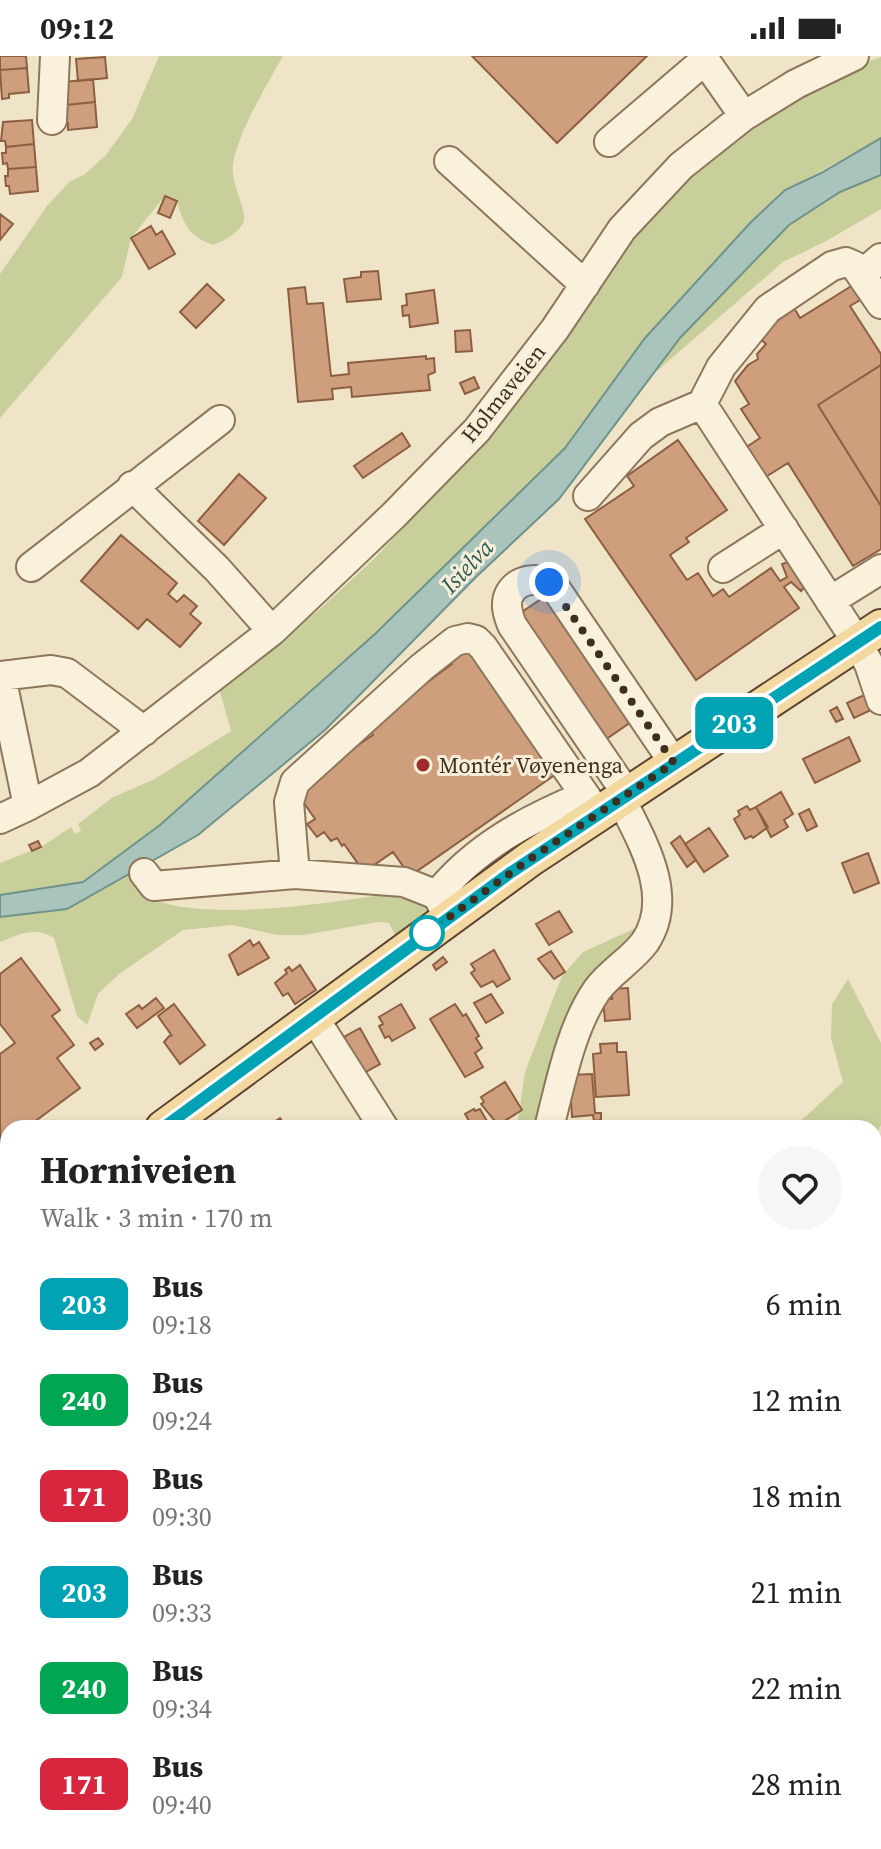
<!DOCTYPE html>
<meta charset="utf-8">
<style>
body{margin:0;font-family:"Source Serif 4",serif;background:#f6f6f6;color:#222;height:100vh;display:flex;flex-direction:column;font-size:30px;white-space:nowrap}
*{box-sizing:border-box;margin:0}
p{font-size:26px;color:#767676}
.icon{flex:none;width:44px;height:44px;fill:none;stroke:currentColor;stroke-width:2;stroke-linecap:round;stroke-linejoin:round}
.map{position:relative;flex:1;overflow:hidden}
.panel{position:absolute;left:0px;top:1064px;width:882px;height:730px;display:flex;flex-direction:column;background:#fff;border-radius:24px 24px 0 0;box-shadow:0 4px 12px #0003}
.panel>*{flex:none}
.badge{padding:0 16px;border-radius:12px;font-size:28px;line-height:52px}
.you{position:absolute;width:40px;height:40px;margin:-20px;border:6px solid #fff;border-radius:50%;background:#1a73e8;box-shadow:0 0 0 12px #1a73e833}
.map>.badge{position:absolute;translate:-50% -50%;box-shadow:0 0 0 4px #fff}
.round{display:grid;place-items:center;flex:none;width:84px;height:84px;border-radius:42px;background:#f6f6f6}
.summary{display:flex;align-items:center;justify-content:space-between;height:136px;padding:0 40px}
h1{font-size:38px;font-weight:700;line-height:60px}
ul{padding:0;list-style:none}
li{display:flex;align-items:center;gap:24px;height:96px;padding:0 40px}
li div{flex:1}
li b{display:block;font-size:30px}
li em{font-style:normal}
li .badge{min-width:88px;font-weight:700;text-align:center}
.status{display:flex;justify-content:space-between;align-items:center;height:56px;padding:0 40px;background:#fff;direction:ltr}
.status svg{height:22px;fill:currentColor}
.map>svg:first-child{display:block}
.green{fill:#c9cf9b}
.water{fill:#a9c4bc;stroke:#6f938a;stroke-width:2}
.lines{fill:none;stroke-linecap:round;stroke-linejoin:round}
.stream{stroke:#6f938a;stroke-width:6}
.building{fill:#cf9f7d;stroke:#8d5f41;stroke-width:2}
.minor-casing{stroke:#8d765c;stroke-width:32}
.major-casing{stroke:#5b4430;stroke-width:38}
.minor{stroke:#faf1dc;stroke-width:28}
.major{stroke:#f3d9a0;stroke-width:34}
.line-casing{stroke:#fff;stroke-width:18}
.line{stroke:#00a3b4;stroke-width:12}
.walk{stroke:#3d2e20;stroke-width:8;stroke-dasharray:0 14.4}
.poi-dot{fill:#9e2a2b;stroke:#f7eed8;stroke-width:3}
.stop-dot{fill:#fff;stroke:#00a3b4;stroke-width:4}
.labels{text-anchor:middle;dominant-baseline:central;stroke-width:6;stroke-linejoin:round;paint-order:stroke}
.street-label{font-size:22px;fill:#3d2e20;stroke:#f7eed8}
.poi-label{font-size:22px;fill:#3d2e20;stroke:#f7eed8;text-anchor:start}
.water-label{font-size:24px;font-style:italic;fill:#2f5d5a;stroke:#f7eed8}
</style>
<div class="status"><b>09:12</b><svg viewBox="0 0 49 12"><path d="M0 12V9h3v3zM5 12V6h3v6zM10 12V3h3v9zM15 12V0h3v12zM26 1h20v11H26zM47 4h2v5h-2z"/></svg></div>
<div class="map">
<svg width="881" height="1793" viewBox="0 0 881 1793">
<rect width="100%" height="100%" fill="#f0e4c8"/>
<path class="green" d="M159,0H283C267,29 238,76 233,108C230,127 249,157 243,167C236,179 225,184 213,189C190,181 183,168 177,145L165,140L131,182L122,221L0,362V218L47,150L69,126L85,118L106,99L132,63Z
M881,1V82L795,129L751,166L645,282L565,392L375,578L160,769L83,826L0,839V807L41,791L71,771L75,778L81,775L78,768L113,741L153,724L231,675L219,632L319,554L376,501L437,434L634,175L685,125L764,61L859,9Z
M881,119V153L828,184L783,206L651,320L680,282L789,169L840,136Z
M133,815L149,842C210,868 336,845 403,836L426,846V856L420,865L396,881L389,867L378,866L304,879H277L233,869L183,874L119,918L98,938L87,969L77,960L54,882C36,870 19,878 0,886V861L67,853Z
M640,870L556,998L540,1041L536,1072H517L525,1016L562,920L583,896Z
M848,923L881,987V1069L874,1082V1072H793L843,1026L831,982L832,948Z
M0,1610L8,1613V1727L0,1709Z
M34,1786H227L222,1793H37Z
M366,1786H475L474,1793H364Z"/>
<path class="water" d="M881,82V119L840,136L789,169L680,282L559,443L476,521L325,674L198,779L67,853L0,861V839L83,826L160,769L375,578L565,392L645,282L751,166L785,134L821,117Z"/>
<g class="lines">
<path class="stream" d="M411,1786L412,1793"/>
</g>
<path class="building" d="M0,0H26L27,12L0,14Z
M472,0H647L557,87Z
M105,1L107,22L78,25L76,3Z
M27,12L29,36L9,38V42L2,43L0,14Z
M93,23L95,46L66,49L64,26Z
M95,46L97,71L68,74V67H61L60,55H67L66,49Z
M32,64L34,88L6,91L5,85H1L3,66Z
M34,88L36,111L8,113L7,107L3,108L2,97H6V91Z
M36,111L38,135L10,138L9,130H6L5,120H8V113Z
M165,140L177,145L170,162L158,157Z
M0,158L13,168L0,184Z
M151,170L156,179L162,175L175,198L149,213L131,182Z
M378,215L381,243L347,246L344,223L361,221V216Z
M207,228L224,244L196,272L180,256Z
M853,229L862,243L850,250L881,298V309L818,349L881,450V493L853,510L788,407L764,422L745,392L760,382L741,353L749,348L735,325L748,309L758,303L757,298L766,288L757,280L793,250L800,262Z
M305,231L307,248L323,247L331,320L349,318L348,307L426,300V303L434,302L435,316L428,319L430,334L352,341L351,331L332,333L333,343L298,346L288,233Z
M434,234L438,267L410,271L409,259L403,260L402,250L407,249L406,238Z
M470,274L472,295L456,296L455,275Z
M881,309V450L818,349Z
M474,321L479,332L465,338L460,327Z
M402,377L410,390L363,422L354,410Z
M678,384L727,454L686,482L689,486L670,499L687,524L698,517L713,540L723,533L729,541L771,512L780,525L787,521L782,508L791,505L807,528L801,535L791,526L784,531L799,552L696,624L585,463L634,430L627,420Z
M239,418L266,442L224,489L198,465Z
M121,479L177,527L168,538L177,546L184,539L197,550L190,558L201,567L180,591L147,563L138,573L81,525Z
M544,541L631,666L602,686L516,560Z
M462,589L468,597L474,593L559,716L410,820L393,796L364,816L344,788L342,790L337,782L331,785L324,776L317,781L307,768L315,763L297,737L302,727L373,679L367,671L452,608L446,600Z
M864,639L871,654L854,662L847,647Z
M837,651L843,663L836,666L830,655Z
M849,681L860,705L815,727L803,703Z
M781,736L793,758L784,764L788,771L771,781L756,751Z
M747,750L750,754L756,751L768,771L753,782L751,780L745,783L734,763L740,759L738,755Z
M809,753L817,770L807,775L799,758Z
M709,772L728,800L704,816L685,788Z
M680,780L696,804L687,811L671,787Z
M38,785L41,791L32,795L29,789Z
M868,797L879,827L854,837L842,807Z
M559,855L572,876L549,889L536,868Z
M250,884L253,890L259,886L269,902L238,919L229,899Z
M494,894L510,923L497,931L493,925L481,931L471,917L475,914L471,908Z
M551,895L565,916L554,923L538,903Z
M443,901L447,906L436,914L433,909Z
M21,902L60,954L52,960L74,989L57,1002L80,1032L26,1072H8V1086L0,1089V998L15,987L0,968V918Z
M300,909L316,934L295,948L288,937L283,940L275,927L287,917L285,914L289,911L292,915Z
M628,932L630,963L605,965L603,943H612V933Z
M491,938L503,957L486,967L474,947Z
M156,942L164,952L137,972L126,958L139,949L142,953Z
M174,948L205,989L180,1008L164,986L170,979L172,980L158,960Z
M401,948L415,972L392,985L389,980L385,982L379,970L383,968L379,961Z
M455,948L463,960L466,958L479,980L476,982L482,992L475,997L483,1011L465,1021L430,963Z
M360,972L380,1008L364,1017L344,981Z
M98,982L103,988L95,994L90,987Z
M617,987V996H626L629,1039L596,1041L593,998L601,997L600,988Z
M592,1018L595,1057H601V1064L594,1065L593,1059L572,1061L570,1028L572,1019Z
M505,1026L522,1054L498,1069L481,1048L484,1046L481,1041Z
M474,1053L475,1055L480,1053L487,1065L483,1068L484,1072H473L465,1058Z
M280,1062L287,1072H265Z
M881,1331V1363L877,1366L874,1361V1335Z
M4,1339L8,1346V1360L0,1365V1342Z
M874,1361L881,1372V1376L874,1380Z
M8,1427V1483H4L0,1475V1431Z
M881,1777V1793H857L862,1791L861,1786H874V1780Z
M346,1786L331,1793H290L287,1787Z
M824,1786H843L845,1793H825Z"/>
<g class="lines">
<defs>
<path id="minor" d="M702,0L744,60
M52,64L55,0
M609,86L705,4
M449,105L585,229
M862,218L881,202
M702,348L857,586L869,608L881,644
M132,430L217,513L272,575
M588,440L641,380L660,366L702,348L721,311L768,253L832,210L846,206L855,210L881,248
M31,511L220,364
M723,512L784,473
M830,545L881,513
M0,620L51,614L67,617L144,675
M1,620L28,750
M627,738L512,569C508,559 504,547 510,537C520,520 544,521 556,533L674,707
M0,763L28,750L89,717L272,575L394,459L477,374L555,273L622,173L681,110L744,60L796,28L854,0
M144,817L154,830L295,818L404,826L437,839
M295,818L289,746L295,726L422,611L455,585L468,582L476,584L483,591L598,758
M444,853L437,839C474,792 528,763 584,740
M313,960L384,1072
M549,1072C560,1029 571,971 597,934C610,916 632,904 645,886C676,840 641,784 621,743
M874,1645L881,1640
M799,1786L803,1793
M251,1793L255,1786"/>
<path id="major" d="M163,1072L530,803L881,571
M0,1195L8,1189"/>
</defs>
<use href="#minor" class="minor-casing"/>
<use href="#major" class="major-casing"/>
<use href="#minor" class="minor"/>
<use href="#major" class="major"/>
</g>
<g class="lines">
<defs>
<path id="line" d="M163,1072L510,817L881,571"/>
</defs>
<use href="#line" class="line-casing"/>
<use href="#line" class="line"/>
<path class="walk" d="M427,877L530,803L674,707L549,526"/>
</g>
<circle class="poi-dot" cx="423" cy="709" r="8"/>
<circle class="stop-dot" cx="427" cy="877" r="16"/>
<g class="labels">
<g class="street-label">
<text transform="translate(503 337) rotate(-51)">Holmaveien</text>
</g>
<g class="poi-label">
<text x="439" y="709">Montér Vøyenenga</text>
</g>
<g class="water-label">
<text transform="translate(467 510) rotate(-47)">Isielva</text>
</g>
</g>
</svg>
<div class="you" style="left:549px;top:526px"></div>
<b class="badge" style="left:734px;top:667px;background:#00a3b4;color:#fff">203</b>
<section class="panel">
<div class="summary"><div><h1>Horniveien</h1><p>Walk · 3 min · 170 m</p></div><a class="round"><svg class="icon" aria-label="heart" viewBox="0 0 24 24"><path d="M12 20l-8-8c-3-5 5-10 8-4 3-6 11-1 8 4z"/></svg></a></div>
<ul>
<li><span class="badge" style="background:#00a3b4;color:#fff">203</span><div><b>Bus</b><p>09:18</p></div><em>6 min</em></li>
<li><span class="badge" style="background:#00a651;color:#fff">240</span><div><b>Bus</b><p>09:24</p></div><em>12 min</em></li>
<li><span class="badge" style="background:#d7263d;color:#fff">171</span><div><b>Bus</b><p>09:30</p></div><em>18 min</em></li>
<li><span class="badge" style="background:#00a3b4;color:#fff">203</span><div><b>Bus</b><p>09:33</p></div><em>21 min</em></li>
<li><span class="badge" style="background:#00a651;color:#fff">240</span><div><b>Bus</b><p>09:34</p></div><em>22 min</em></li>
<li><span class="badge" style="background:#d7263d;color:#fff">171</span><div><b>Bus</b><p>09:40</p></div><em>28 min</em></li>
</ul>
</section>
</div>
